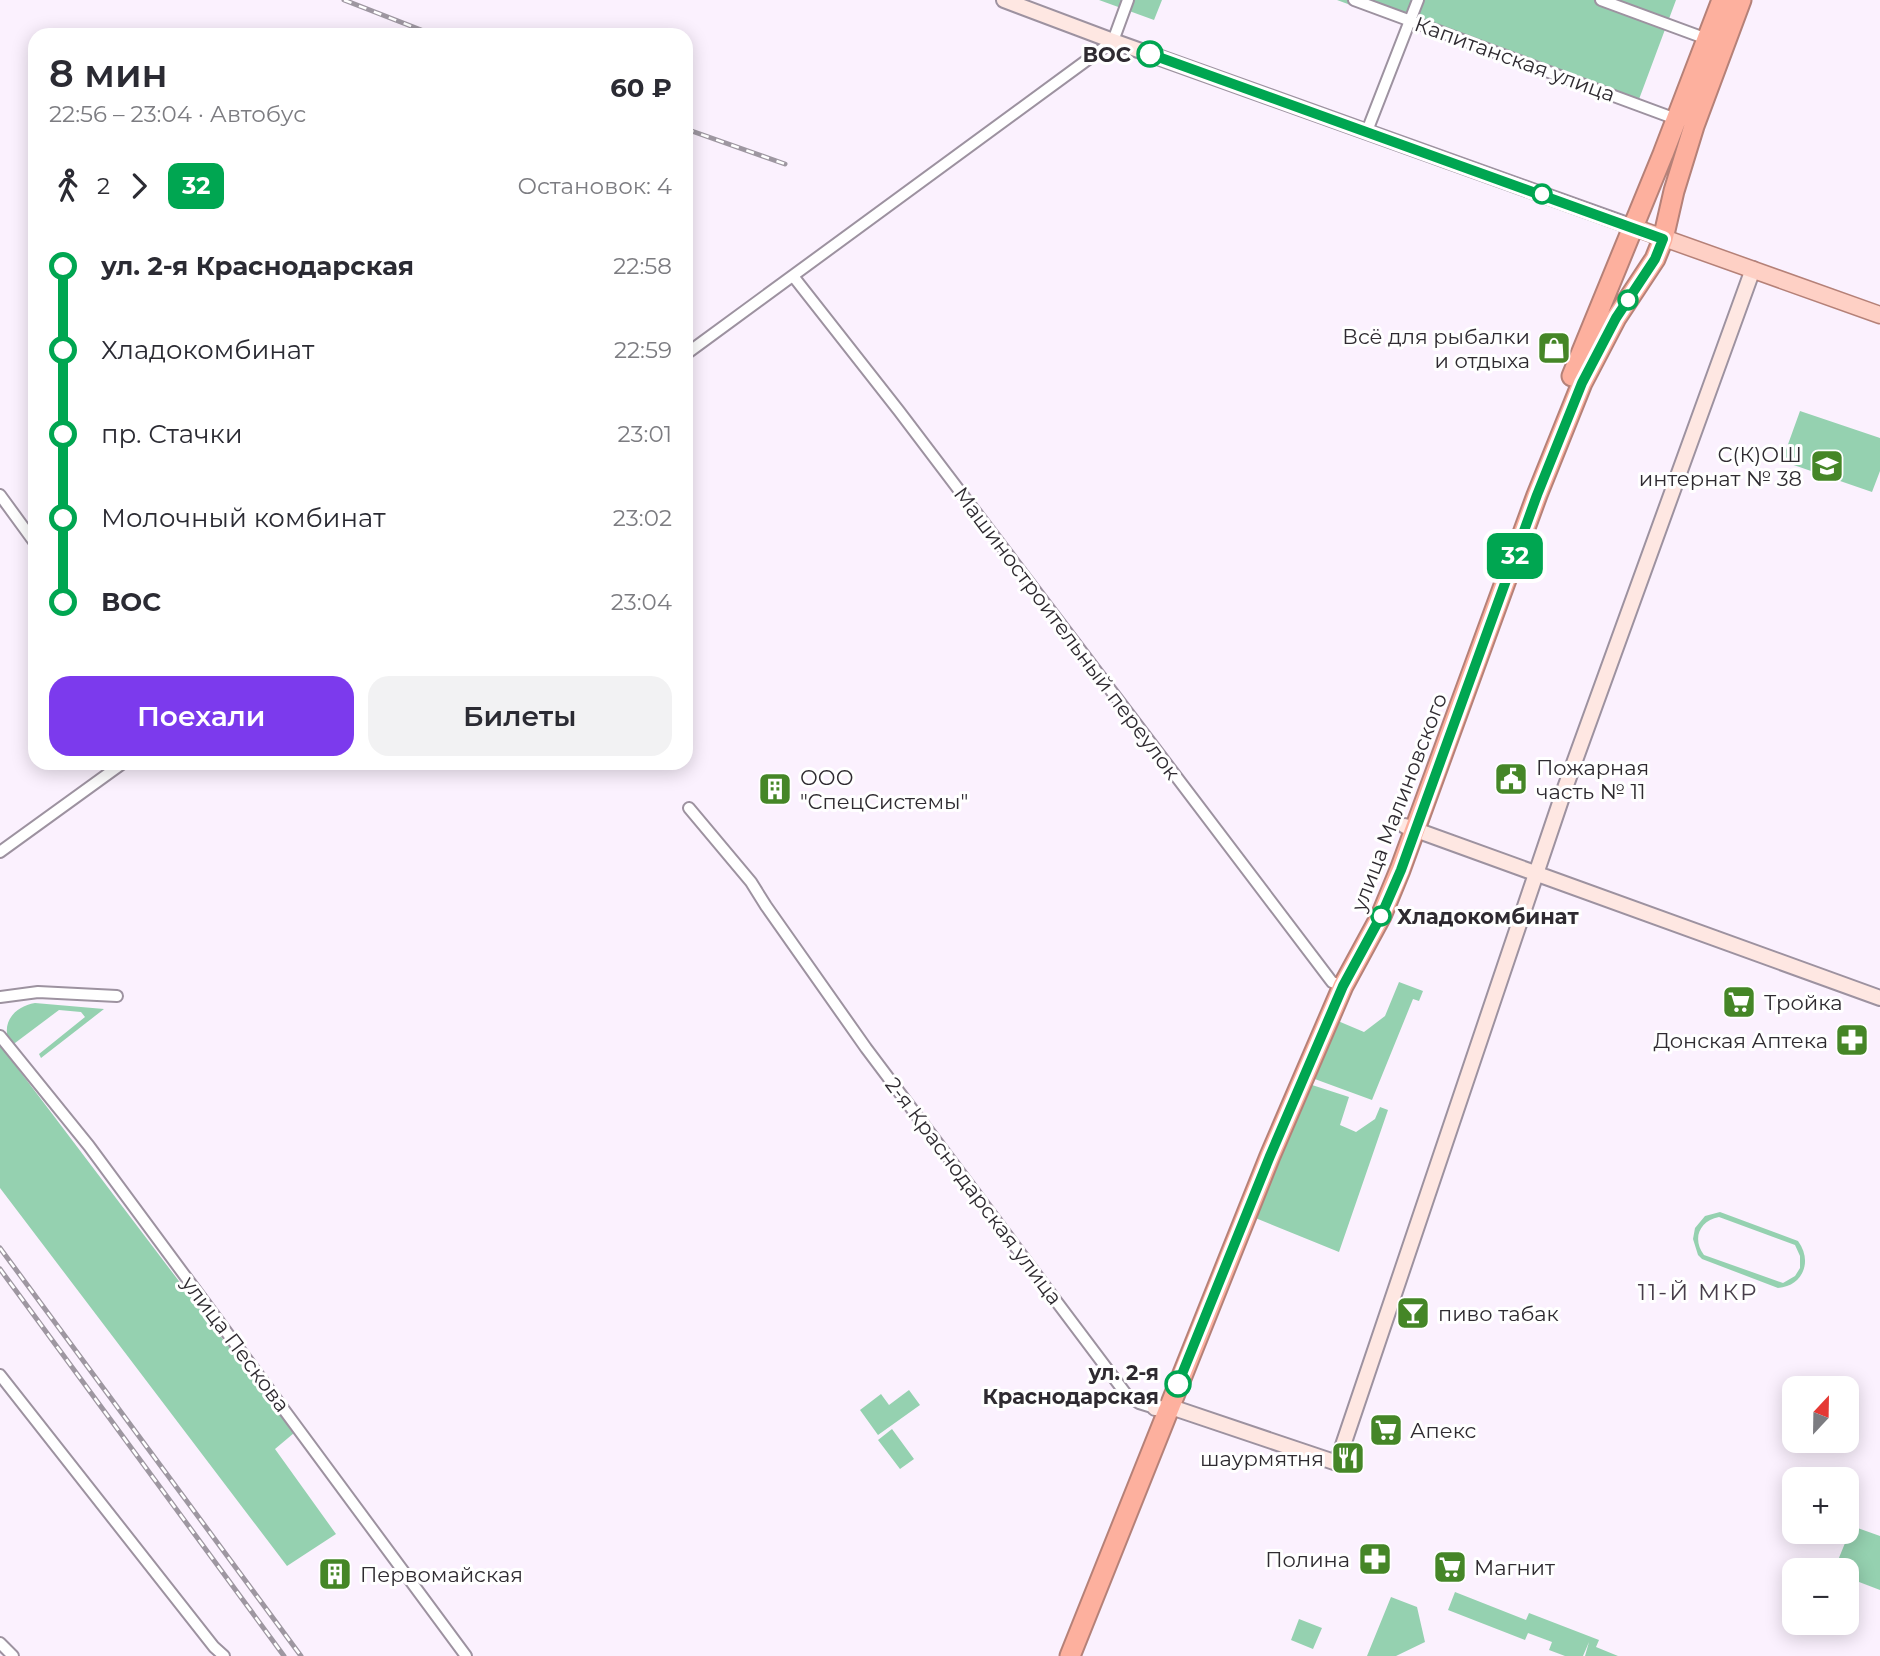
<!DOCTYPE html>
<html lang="ru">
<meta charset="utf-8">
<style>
body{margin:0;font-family:Montserrat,sans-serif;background:#f2f2f3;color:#2b2b33;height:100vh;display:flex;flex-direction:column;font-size:26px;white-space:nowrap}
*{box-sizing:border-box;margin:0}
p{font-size:23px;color:#7c7c81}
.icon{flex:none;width:38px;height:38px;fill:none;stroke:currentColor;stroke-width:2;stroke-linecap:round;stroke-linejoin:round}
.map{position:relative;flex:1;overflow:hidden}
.side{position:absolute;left:28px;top:28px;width:665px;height:742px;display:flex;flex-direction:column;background:#fff;border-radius:21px;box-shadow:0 4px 18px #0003}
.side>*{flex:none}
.badge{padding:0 14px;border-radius:10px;font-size:24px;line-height:46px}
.needle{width:46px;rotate:22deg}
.buttons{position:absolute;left:1782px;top:1376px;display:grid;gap:14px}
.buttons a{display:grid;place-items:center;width:77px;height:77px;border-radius:14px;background:#fff;box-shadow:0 4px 18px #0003;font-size:35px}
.map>.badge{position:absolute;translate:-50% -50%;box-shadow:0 0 0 4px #fff}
.legs{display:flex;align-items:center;gap:10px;height:77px;padding:0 21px;font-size:23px}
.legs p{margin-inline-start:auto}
.head{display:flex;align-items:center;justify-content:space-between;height:119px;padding:0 21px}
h1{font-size:38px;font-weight:600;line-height:52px}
.cta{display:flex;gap:14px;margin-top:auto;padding:14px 21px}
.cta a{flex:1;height:80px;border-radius:21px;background:#7c3aed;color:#fff;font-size:28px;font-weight:600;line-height:80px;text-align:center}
.cta a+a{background:#f2f2f3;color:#2b2b33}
ul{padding:0 21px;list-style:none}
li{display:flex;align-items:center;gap:24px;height:84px;font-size:26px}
li i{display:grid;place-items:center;width:10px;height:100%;margin:0 9px;background:currentColor}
li i::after{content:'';width:18px;height:18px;margin:-9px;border:5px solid;border-radius:50%;background:#fff}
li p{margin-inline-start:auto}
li:first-child i{background:linear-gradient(#0000 50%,currentColor 0)}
li:last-child i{background:linear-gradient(currentColor 50%,#0000 0)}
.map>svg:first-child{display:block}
.green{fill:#95d1b0;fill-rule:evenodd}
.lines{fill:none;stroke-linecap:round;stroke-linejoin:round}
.street-casing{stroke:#9d92a0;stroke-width:14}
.secondary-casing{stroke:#9d92a0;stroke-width:18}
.primary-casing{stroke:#b58178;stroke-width:19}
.highway-casing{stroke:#b58178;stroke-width:23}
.street{stroke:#fff;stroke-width:10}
.secondary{stroke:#fee7e2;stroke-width:14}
.primary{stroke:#fed0c5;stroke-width:16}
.highway{stroke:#fdb09e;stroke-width:19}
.rail-casing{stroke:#9e97a1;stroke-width:5}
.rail{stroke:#fff;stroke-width:2.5;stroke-dasharray:8;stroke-linecap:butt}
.line-1-casing{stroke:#fff;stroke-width:16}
.line-1{stroke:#00a651;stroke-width:10}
.stop-1-dot{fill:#fff;stroke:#00a651;stroke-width:3.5}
.labels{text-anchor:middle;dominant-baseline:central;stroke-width:6;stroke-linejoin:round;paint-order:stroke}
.stop-label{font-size:21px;font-weight:bold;fill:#2f2b31;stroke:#fff;text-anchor:end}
.street-label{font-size:21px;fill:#2f2b31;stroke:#fff}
.poi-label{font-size:21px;fill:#2f2b31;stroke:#fff;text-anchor:start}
.neighbourhood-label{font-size:23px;letter-spacing:2px;fill:#473d4a;stroke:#fff}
</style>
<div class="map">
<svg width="1880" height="1656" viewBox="0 0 1880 1656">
<rect width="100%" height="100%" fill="#fbf1fe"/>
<path class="green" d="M1099,0H1162L1154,20Z
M1337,0H1676L1635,110Z
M1800,411L1880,438V471L1872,492L1782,461Z
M1399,982L1423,991L1419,1001L1413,999L1372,1100L1312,1078L1338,1021L1364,1032L1385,1016Z
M35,1003L104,1009L41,1058L39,1054L85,1017L81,1012L59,1010L15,1043H10C0,1023 15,1006 35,1003Z
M0,1045L294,1433L275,1449L336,1534L287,1566L0,1188Z
M1309,1084L1349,1097L1340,1125L1356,1132L1375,1119L1380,1107L1388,1110L1339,1252L1253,1217Z
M1720,1212L1798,1241C1813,1261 1803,1286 1778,1288L1702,1259L1698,1255L1693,1239L1695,1228L1705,1216ZM1719,1217L1795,1245L1800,1256V1268L1795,1276L1783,1283L1704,1255C1692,1239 1699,1221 1719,1217Z
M909,1390L920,1405L878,1435L860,1410L881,1394L889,1405Z
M892,1429L914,1459L900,1469L878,1440Z
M1852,1526L1880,1536V1590L1846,1577V1570H1834Z
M1455,1592L1526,1620L1529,1613L1599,1640L1596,1647L1618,1656H1585L1589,1642L1583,1656H1565L1549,1650L1552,1642L1528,1633L1525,1640L1448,1610Z
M1391,1597L1417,1607L1425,1642L1396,1656H1367Z
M1299,1619L1322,1628L1313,1649L1291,1640Z"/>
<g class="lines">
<defs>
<path id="street" d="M1354,0L1676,119
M1601,0L1707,39
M1367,131L1418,0
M793,276L899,411L1332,982L1343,986
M686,354L1113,41L1128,0
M0,495L35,543
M689,808L751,882L766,906L866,1048L1126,1394L1139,1403L1155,1408
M0,852L123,763
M0,997L38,992L117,996
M0,1036L89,1146L466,1656
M0,1375L214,1647L224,1656
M0,1643L13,1656"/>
<path id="secondary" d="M1004,0L1113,41L1633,227
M1405,826L1880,998
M1155,1408L1177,1409L1337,1463L1565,788L1753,269"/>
<path id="primary" d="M1633,227L1880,315"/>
<path id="highway" d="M1572,376L1663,154L1722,0
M1070,1656L1270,1156L1343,986L1381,916L1400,870L1537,495L1582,383L1616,318L1655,259L1663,239L1674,191L1694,126L1741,0"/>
</defs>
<use href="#street" class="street-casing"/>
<use href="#secondary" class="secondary-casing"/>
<use href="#primary" class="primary-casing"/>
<use href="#highway" class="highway-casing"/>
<use href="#street" class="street"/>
<use href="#secondary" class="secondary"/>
<use href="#primary" class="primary"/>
<use href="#highway" class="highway"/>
<defs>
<path id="rail" d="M344,0L434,35
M686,129L785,164
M0,1248L301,1656
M0,1269L284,1656"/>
</defs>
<use href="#rail" class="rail-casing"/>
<use href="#rail" class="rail"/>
</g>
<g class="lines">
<defs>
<path id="line-1" d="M1150,54L1663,239L1655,259L1616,318L1582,383L1537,495L1401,870L1381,916L1343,986L1270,1156L1178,1384"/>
</defs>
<use href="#line-1" class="line-1-casing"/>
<use href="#line-1" class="line-1"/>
</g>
<defs>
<symbol id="shop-square" viewBox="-11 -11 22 22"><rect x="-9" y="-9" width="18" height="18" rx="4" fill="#458627" stroke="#fff"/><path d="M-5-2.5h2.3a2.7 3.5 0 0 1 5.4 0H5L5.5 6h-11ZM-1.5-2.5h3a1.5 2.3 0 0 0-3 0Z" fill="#fff"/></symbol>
<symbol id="school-square" viewBox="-11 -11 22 22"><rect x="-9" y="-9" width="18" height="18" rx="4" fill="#458627" stroke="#fff"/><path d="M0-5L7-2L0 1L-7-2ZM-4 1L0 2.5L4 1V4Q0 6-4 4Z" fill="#fff"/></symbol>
<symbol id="civic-square" viewBox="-11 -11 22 22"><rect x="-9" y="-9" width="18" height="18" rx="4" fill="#458627" stroke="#fff"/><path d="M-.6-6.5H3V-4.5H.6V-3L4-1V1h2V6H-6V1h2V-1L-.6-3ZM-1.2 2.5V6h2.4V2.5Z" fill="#fff"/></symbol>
<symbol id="building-square" viewBox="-11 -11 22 22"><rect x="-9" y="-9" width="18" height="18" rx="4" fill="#458627" stroke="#fff"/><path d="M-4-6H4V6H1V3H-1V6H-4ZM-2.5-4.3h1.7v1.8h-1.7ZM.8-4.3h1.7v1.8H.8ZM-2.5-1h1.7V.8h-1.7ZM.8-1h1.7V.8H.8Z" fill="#fff"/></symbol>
<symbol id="supermarket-square" viewBox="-11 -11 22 22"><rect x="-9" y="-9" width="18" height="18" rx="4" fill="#458627" stroke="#fff"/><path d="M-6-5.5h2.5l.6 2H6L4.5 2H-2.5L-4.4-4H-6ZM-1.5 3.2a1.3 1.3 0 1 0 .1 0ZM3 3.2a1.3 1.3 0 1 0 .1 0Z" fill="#fff"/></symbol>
<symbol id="pharmacy-square" viewBox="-11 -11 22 22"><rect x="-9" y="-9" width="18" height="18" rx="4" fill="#458627" stroke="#fff"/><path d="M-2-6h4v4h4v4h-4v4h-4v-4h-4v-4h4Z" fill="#fff"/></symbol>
<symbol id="bar-square" viewBox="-11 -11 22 22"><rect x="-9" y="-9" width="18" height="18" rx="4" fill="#458627" stroke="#fff"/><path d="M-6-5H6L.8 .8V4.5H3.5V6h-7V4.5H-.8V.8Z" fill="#fff"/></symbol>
<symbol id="restaurant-square" viewBox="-11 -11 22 22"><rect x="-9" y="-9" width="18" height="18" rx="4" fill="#458627" stroke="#fff"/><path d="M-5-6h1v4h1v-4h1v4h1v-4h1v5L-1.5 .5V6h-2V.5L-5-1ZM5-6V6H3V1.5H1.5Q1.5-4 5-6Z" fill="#fff"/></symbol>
</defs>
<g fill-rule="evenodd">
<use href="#shop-square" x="1535" y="329" width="38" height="38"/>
<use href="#school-square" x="1808" y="447" width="38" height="38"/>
<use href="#civic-square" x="1492" y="760" width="38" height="38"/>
<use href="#building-square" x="756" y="770" width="38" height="38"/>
<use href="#supermarket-square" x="1720" y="983" width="38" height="38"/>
<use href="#pharmacy-square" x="1833" y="1021" width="38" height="38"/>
<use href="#bar-square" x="1394" y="1294" width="38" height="38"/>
<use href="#supermarket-square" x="1367" y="1411" width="38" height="38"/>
<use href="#restaurant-square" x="1329" y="1439" width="38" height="38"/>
<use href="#pharmacy-square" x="1356" y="1540" width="38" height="38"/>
<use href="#supermarket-square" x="1431" y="1548" width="38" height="38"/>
<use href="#building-square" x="316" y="1555" width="38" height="38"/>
</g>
<g class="stop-1-dot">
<circle cx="1150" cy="54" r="12"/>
<circle cx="1542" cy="194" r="9"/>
<circle cx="1628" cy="300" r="9"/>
<circle cx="1381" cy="916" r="9"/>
<circle cx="1178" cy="1384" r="12"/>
</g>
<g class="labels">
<g class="stop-label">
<text x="1131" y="54">ВОС</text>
<text x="1397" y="916" text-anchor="start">Хладокомбинат</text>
<text x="1159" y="1372">ул. 2-я<tspan x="1159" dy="24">Краснодарская</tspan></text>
</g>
<g class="street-label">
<text transform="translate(1515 59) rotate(20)">Капитанская улица</text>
<text transform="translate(1067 633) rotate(53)">Машиностроительный переулок</text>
<text transform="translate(1399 802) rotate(-69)">улица Малиновского</text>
<text transform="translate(974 1191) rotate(53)">2-я Краснодарская улица</text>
<text transform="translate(236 1344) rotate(53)">улица Пескова</text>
</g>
<g class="poi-label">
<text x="1530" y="336" text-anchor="end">Всё для рыбалки<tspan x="1530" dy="24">и отдыха</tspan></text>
<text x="1802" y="454" text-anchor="end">С(К)ОШ<tspan x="1802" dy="24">интернат № 38</tspan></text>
<text x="1536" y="767">Пожарная<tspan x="1536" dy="24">часть № 11</tspan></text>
<text x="800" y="777">ООО<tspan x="800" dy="24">"СпецСистемы"</tspan></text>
<text x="1764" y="1002">Тройка</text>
<text x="1828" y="1040" text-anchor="end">Донская Аптека</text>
<text x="1438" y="1313">пиво табак</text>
<text x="1410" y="1430">Апекс</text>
<text x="1324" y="1458" text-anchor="end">шаурмятня</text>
<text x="1350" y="1559" text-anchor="end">Полина</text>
<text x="1474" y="1567">Магнит</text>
<text x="360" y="1574">Первомайская</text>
</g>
<g class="neighbourhood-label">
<text x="1698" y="1292">11-Й МКР</text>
</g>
</g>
</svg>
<div class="buttons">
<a><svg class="needle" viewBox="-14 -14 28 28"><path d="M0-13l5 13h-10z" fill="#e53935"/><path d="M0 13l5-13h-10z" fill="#7c7c81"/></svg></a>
<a>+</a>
<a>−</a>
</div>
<b class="badge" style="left:1515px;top:556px;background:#00a651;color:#fff">32</b>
<section class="side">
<div class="head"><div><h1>8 мин</h1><p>22:56 – 23:04 · Автобус</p></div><b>60 ₽</b></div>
<div class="legs"><svg class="icon" aria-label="walk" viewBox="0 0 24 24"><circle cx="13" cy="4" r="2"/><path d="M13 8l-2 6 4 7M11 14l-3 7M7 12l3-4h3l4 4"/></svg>2<svg class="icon" aria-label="forward" viewBox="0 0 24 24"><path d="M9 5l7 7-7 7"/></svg><b class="badge" style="background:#00a651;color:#fff">32</b><p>Остановок: 4</p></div>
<ul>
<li><i style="color:#00a651"></i><b>ул. 2-я Краснодарская</b><p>22:58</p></li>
<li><i style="color:#00a651"></i><span>Хладокомбинат</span><p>22:59</p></li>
<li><i style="color:#00a651"></i><span>пр. Стачки</span><p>23:01</p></li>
<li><i style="color:#00a651"></i><span>Молочный комбинат</span><p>23:02</p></li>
<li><i style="color:#00a651"></i><b>ВОС</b><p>23:04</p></li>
</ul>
<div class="cta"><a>Поехали</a><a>Билеты</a></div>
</section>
</div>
